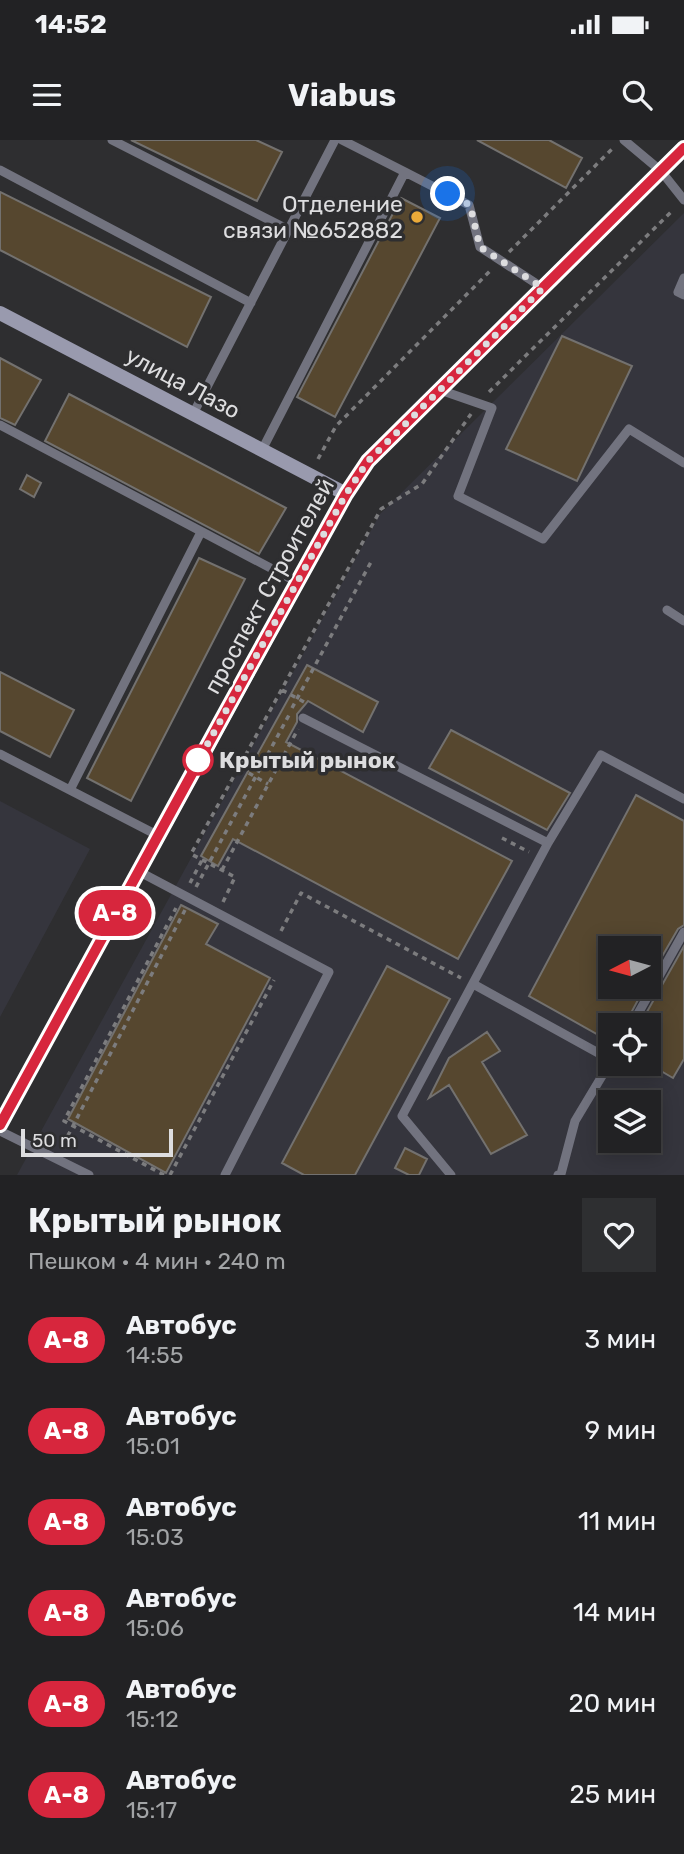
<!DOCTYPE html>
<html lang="ru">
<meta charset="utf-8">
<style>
body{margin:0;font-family:Rubik,sans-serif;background:#2e2f31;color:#f1f3f6;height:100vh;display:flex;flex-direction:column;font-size:26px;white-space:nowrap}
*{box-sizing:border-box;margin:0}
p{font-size:23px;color:#a2a4a6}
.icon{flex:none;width:38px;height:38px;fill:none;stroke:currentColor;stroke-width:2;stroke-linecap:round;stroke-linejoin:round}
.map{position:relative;height:1035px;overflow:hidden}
.details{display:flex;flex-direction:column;background:#222224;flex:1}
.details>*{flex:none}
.badge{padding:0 14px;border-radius:23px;font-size:24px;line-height:46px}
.needle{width:46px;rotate:264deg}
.buttons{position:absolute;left:598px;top:796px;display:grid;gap:14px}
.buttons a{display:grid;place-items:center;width:63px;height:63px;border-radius:0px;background:#222224;box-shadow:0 4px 18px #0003,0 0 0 2px #3f3f41;font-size:35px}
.scale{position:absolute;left:21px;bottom:18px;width:152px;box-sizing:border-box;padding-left:7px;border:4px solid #dddddf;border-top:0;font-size:19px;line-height:24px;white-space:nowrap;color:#dddddf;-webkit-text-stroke:5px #2e2e30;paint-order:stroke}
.you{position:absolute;width:35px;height:35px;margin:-18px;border:5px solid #fff;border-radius:50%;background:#1a73e8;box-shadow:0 0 0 10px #1a73e833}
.map>.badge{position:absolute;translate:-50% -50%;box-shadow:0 0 0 4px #fff}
.round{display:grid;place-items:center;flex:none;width:74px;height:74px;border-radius:0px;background:#2e2f31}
.headline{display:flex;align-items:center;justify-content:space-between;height:119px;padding:0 28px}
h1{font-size:33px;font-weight:700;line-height:52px}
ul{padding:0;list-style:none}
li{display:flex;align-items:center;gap:21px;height:91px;padding:0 28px}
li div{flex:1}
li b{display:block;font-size:26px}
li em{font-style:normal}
li .badge{min-width:77px;font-weight:700;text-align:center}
.status{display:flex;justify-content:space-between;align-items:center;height:49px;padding:0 35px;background:#222224;direction:ltr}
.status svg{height:19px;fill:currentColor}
header{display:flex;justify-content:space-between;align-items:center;height:91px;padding:0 28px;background:#222224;font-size:32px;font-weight:700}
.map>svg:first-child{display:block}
.built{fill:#35353d;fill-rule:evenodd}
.building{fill:#56472f;stroke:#73716f;stroke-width:2}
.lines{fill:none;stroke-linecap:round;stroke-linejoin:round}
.path{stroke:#7c7c7e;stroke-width:3.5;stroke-dasharray:5 5;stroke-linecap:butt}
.lane{stroke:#72737f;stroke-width:9}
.secondary{stroke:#999aae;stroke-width:14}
.line-casing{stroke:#fff;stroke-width:16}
.line{stroke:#d7263d;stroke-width:10}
.walk{stroke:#dddddf;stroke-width:7;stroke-dasharray:0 12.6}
.poi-dot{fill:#ebaa39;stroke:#2e2e30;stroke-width:2.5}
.stop-dot{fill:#fff;stroke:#d7263d;stroke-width:3.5}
.labels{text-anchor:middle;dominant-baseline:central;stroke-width:7;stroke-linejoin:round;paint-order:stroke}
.poi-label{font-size:23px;fill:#dddddf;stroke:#2e2e30;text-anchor:end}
.street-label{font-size:23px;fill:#dddddf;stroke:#2e2e30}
.stop-label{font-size:23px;font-weight:bold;fill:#dddddf;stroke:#2e2e30;text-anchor:start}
</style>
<div class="status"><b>14:52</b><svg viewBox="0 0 49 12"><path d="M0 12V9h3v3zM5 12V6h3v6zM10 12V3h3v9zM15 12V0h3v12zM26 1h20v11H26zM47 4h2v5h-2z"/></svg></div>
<header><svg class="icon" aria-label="menu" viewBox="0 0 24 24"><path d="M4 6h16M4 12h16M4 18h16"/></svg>Viabus<svg class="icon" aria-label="search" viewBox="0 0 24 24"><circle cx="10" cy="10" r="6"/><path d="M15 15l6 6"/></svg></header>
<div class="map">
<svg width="684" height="1035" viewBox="0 0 684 1035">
<rect width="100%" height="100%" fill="#2e2e30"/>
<path class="built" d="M684,73V1035H17L380,374ZM611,808H649V847H611ZM611,886H649V924H611ZM611,962H649V1001H611Z
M0,661L90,709L0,877Z"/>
<path class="building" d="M131,0H256L282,12L257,61Z
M477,0H549L582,18L566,48Z
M0,52L211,157L187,207L0,110Z
M401,58L440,78L335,277L297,257Z
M562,196L632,226L577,341L506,309Z
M0,218L41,240L15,285L0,278Z
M69,254L286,368L259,414L45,301Z
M27,335L41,343L34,357L20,349Z
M199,418L245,439L131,661L87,638Z
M307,525L378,562L363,592L308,561L297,574V582L286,602L512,721L458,819L233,699L218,726L201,716Z
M0,532L74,570L50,617L0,591Z
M451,590L570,653L547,690L429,628Z
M636,655L684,681V785L678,789L649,839V808H611V847H645L624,886H611V902L529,856Z
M181,765L218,784L206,804L270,838L166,1033L68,979Z
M684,806V919L673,938L649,924V886H639Z
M387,826L450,859L355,1035H304L282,1023Z
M487,892L500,911L482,922L527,995L491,1014L449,945L429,958L449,918Z
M405,1008L427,1019L419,1035H409L395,1028Z"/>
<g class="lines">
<path class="path" d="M509,112L613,8
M489,252L673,70
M318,319L336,286L491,130
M282,550L304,562
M292,568L371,422
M240,628L268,644
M502,698L529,712
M222,730L298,589
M190,743L202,720
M196,747L289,575
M223,762L235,737L191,714L381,369L422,344L471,274
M281,791L301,753L461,838
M63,1005L185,770
M164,1035L64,981L176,768
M170,1035L274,840"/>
<path class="lane" d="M112,0L289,90
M342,0L405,32
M624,0L661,31L684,60
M0,30L251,163
M684,138L678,152L684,155
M440,250L492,268L458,356L543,399L629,289L684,323
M193,274L335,0
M0,285L297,442
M262,310L405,32L469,65L480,107L543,148
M667,470L684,481
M303,578L548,703L402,976L451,1035
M0,614L157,695
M70,650L201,392
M548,703L601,615L684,659
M138,731L329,832L225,1035
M475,845L611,920
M631,886L684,792
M0,991L89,1035
M558,1035L561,1034L575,981L611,921"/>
<path class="secondary" d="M0,173L346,354
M0,985L346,354L368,321L684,8"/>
</g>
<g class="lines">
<defs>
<path id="line" d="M0,985L247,533L346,354L368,321L684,8"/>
</defs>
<use href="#line" class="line-casing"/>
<use href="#line" class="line"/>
<path class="walk" d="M198,620L197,623L346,354L368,321L543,148L480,107L470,65L448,54"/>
</g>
<circle class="poi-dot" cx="417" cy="77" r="7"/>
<circle class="stop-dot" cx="198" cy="620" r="14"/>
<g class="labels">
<g class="poi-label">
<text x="403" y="64">Отделение<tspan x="403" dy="26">связи №652882</tspan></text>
</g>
<g class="street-label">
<text transform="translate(183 243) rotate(28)">улица Лазо</text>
<text transform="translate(269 446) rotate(-61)">проспект Строителей</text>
</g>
<g class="stop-label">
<text x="219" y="620">Крытый рынок</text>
</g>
</g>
</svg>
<div class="buttons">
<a><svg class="needle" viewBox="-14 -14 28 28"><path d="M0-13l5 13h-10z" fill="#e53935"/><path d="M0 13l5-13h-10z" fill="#a2a4a6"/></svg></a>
<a><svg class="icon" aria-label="locate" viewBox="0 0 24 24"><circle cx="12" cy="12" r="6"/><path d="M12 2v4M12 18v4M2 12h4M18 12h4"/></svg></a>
<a><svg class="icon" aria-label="layers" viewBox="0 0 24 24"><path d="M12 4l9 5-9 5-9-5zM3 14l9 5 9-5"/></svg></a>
</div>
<div class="scale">50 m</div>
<div class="you" style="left:448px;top:54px"></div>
<b class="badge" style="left:115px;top:773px;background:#d7263d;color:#fff">А-8</b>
</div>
<section class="details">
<div class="headline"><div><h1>Крытый рынок</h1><p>Пешком · 4 мин · 240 m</p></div><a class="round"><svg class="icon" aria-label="heart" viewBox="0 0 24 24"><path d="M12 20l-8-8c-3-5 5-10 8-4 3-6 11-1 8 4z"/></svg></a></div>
<ul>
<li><span class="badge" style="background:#d7263d;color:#fff">А-8</span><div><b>Автобус</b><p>14:55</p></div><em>3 мин</em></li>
<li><span class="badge" style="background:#d7263d;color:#fff">А-8</span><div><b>Автобус</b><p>15:01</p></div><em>9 мин</em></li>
<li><span class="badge" style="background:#d7263d;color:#fff">А-8</span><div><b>Автобус</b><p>15:03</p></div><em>11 мин</em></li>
<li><span class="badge" style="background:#d7263d;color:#fff">А-8</span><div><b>Автобус</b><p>15:06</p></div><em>14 мин</em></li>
<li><span class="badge" style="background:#d7263d;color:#fff">А-8</span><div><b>Автобус</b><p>15:12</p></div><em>20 мин</em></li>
<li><span class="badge" style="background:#d7263d;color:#fff">А-8</span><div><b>Автобус</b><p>15:17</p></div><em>25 мин</em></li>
</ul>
</section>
